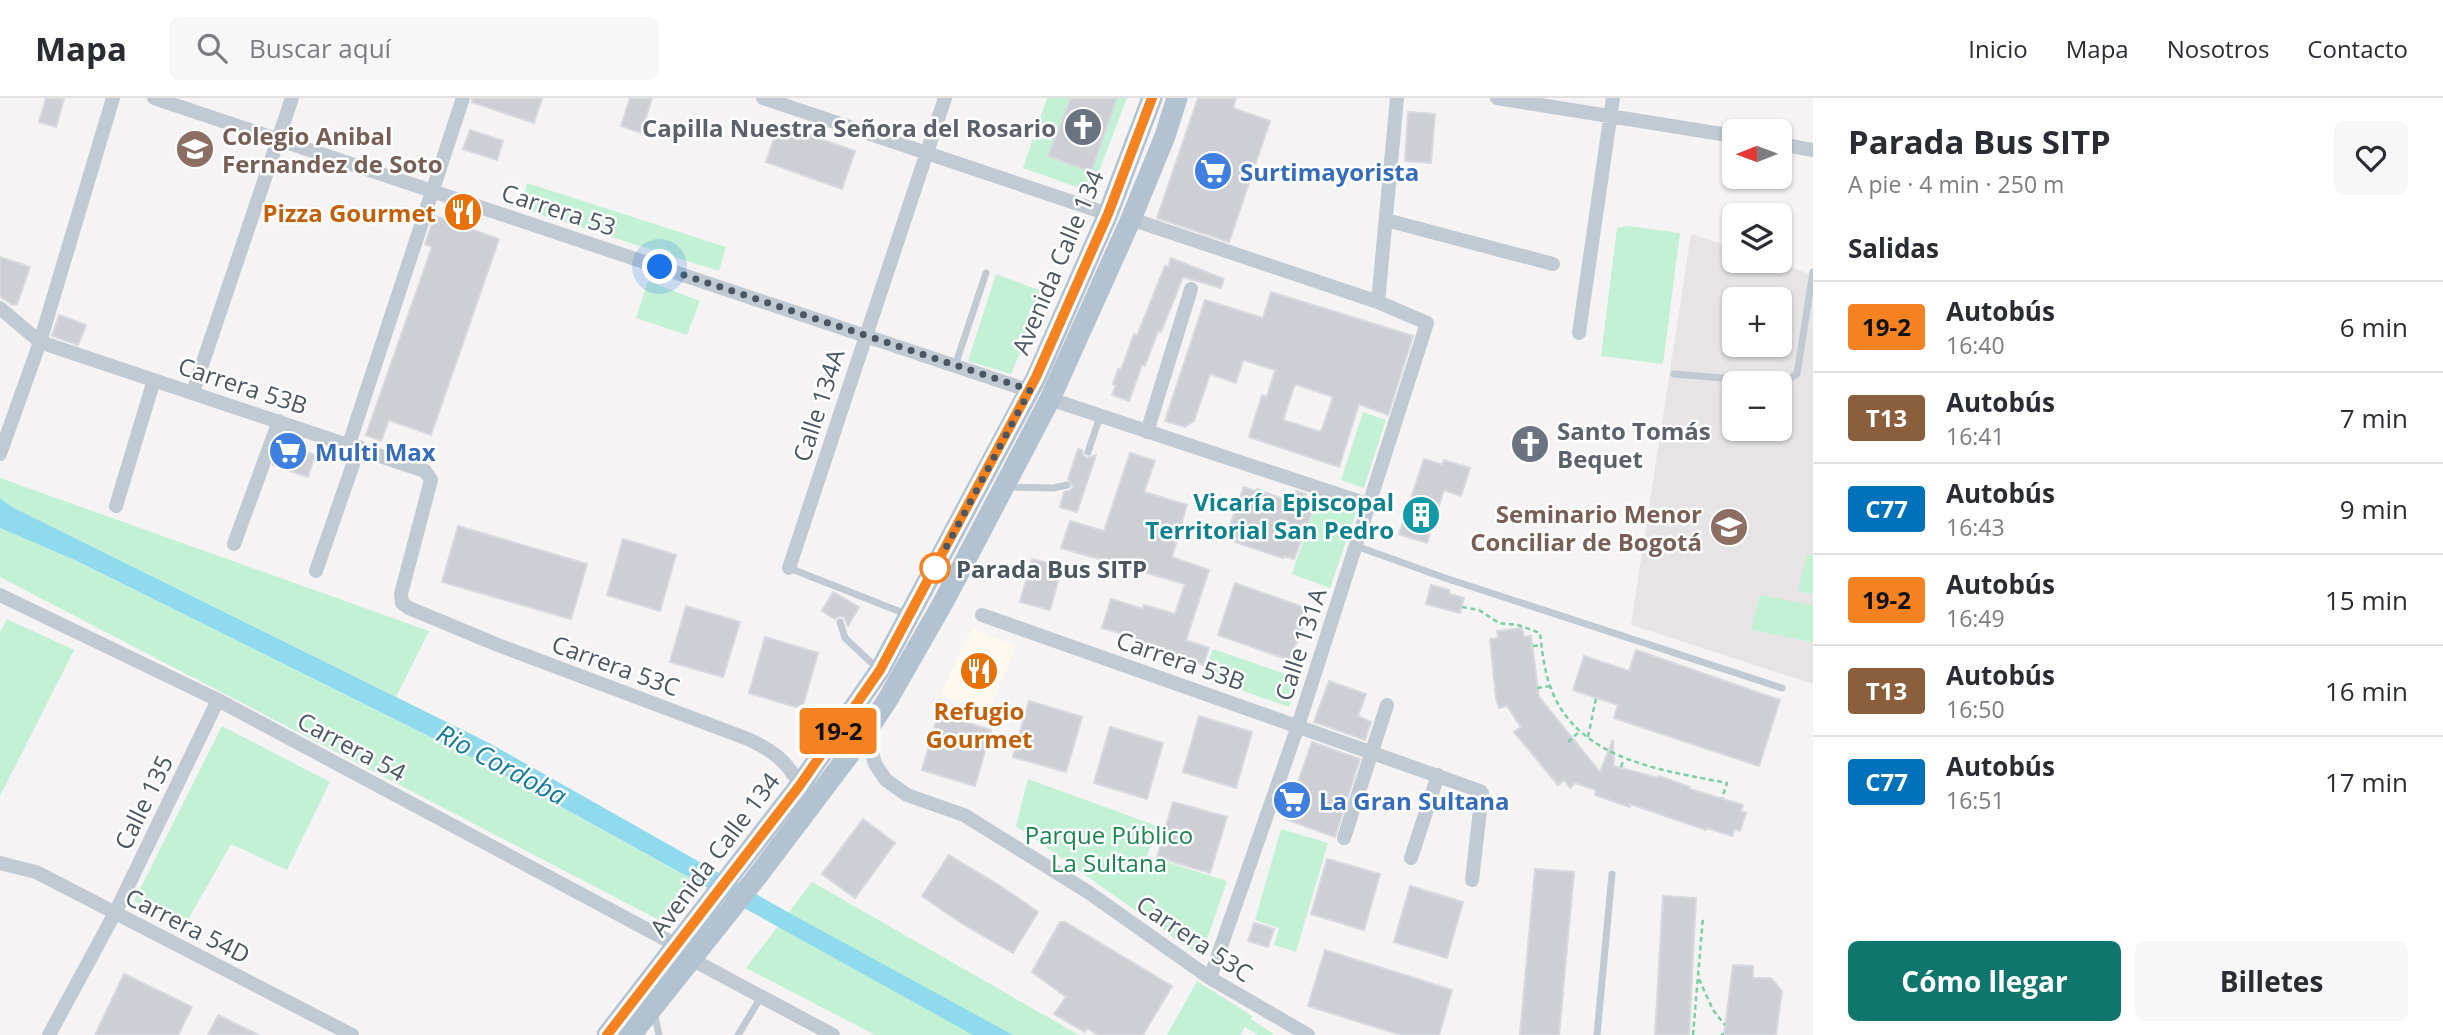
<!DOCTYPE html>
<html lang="es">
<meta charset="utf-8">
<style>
body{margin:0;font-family:"Open Sans",sans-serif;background:#f7f7f7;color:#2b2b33;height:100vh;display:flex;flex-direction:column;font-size:26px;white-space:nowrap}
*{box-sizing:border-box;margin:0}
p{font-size:23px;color:#7c7c81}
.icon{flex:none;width:38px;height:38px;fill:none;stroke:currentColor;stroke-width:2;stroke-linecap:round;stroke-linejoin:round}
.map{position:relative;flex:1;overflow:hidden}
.side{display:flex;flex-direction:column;background:#fff;width:630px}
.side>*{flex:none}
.badge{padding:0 14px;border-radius:5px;font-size:24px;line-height:46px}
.needle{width:46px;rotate:269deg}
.tools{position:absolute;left:1722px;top:21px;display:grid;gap:14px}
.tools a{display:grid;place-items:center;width:70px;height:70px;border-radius:10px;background:#fff;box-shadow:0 2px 5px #0004;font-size:35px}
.you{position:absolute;width:35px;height:35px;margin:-18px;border:5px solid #fff;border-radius:50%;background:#1a73e8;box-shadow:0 0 0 10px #1a73e833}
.map>.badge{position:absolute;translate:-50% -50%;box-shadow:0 0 0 4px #fff}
h2{padding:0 35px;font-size:26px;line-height:63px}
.round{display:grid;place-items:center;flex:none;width:74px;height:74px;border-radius:10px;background:#f7f7f7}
.overview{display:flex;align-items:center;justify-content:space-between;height:119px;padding:0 35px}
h1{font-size:33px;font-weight:700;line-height:52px}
.cta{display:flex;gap:14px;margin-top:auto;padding:14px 35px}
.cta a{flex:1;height:80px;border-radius:10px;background:#0f766e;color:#fff;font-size:28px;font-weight:700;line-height:80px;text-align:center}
.cta a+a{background:#f7f7f7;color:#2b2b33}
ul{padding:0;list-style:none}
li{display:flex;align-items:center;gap:21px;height:91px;padding:0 35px;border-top:2px solid #e1e1e2}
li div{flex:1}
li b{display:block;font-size:26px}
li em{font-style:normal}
li .badge{min-width:77px;font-weight:700;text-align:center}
header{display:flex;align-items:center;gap:42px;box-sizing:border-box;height:98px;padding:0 35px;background:#fff;border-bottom:2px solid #e1e1e2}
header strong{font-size:33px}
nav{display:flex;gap:38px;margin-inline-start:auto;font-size:24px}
.search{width:490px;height:63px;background:#f7f7f7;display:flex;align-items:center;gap:18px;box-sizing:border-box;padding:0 24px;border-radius:10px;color:#7c7c81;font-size:26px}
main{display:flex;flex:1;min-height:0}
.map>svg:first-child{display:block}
.commercial{fill:#fdf9ef}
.education{fill:#e6e4e5;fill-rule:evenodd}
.green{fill:#c3f1d5}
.water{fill:#90daee}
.building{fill:#cdcfd5;stroke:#d7d9de;stroke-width:2;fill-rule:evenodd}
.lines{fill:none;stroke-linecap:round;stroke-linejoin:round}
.path{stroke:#7ad0a6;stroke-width:2.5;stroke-dasharray:5 3.5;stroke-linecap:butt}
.service{stroke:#c1cad2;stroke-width:7}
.minor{stroke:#c1cad2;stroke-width:14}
.primary{stroke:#b3c2d1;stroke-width:21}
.line-casing{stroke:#fff;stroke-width:16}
.line{stroke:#f58220;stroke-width:10}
.walk{stroke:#4a5661;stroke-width:7;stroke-dasharray:0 12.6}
.stop-dot{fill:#fff;stroke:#f58220;stroke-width:3.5}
.labels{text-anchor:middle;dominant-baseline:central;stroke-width:5;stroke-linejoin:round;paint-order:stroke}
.worship-label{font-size:24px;font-weight:bold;fill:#5b616d;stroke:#fff;text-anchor:end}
.education-label{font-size:24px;font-weight:bold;fill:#785e54;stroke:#fff;text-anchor:start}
.shop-label{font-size:24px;font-weight:bold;fill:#366cbe;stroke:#fff;text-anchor:start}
.street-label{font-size:24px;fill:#4a5661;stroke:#fff}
.food-label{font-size:24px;font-weight:bold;fill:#c56008;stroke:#fff;text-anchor:end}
.culture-label{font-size:24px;font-weight:bold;fill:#0d838f;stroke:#fff;text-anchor:end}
.stop-label{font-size:24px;font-weight:bold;fill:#4a5661;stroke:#fff;text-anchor:start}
.park-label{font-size:24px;fill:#17864f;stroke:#fff}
.water-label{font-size:26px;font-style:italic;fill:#0c7c9b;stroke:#fff}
</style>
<header>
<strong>Mapa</strong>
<div class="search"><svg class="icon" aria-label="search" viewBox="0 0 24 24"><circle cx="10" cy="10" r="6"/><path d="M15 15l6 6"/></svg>Buscar aquí</div>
<nav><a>Inicio</a><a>Mapa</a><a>Nosotros</a><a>Contacto</a></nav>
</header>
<main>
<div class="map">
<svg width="1813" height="937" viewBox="0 0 1813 937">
<rect width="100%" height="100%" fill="#f5f3f3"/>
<path class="commercial" d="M972,530L1016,548L990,612L940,597Z"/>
<path class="education" d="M1691,136L1734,150V163H1770L1813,177V586L1631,527ZM1734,201H1780V247H1734ZM1734,285H1780V331H1734Z"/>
<path class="green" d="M1047,0H1127L1091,94L1023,70Z
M527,85L726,149L719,173L520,110Z
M1629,128L1680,135L1663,266L1601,258L1617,130Z
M996,176L1046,195L1011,276L968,263Z
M648,183L700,203L687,237L636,220Z
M1363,314L1386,322L1364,390L1341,382Z
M0,380L429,533L396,599L12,409L0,400Z
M1317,401L1356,415L1330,490L1292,476Z
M0,430L77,463L477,662L691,781L661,823L0,479Z
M1807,457L1813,458V496L1798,493Z
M1760,497L1813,507V544L1751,532Z
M7,521L74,552L0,698V534Z
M1213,551L1298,580L1289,609L1203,579Z
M222,628L330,684L287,772L231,746L185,827L134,803Z
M1028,681L1157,728L1147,758L1227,783L1201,859L1016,728Z
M1281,731L1328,745L1296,854L1274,847L1279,830L1255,822Z
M812,784L1079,937H875L746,870Z
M1197,883L1252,918L1251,921L1275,937H1258L1245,929L1240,937H1167Z"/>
<path class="water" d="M0,400L12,409L491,646L793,817L1013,937H973L477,662L77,463L0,430Z"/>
<path class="building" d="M46,0H64L56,29L39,24Z
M472,0H542L534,25L472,4Z
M630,0H652L641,35L621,28Z
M1071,0H1117L1091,74L1048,58Z
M1198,0H1236L1233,10L1270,23L1229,144L1157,120Z
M1408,14L1435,16L1431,65L1405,63Z
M779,26L855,53L842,91L766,64Z
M470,32L503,43L497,62L463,51Z
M435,118L499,141L431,337L389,322L381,343L366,337L432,149L425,146Z
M0,159L30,169L17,206L12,207L0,198Z
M1171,160L1224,181L1221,190L1183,179L1161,234L1158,233L1145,268L1142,267L1129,303L1112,297L1116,287L1113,286L1118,271L1121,272L1134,236L1137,238L1165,168L1168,169Z
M1271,194L1413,238L1388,317L1359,306L1339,369L1249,339L1262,297L1267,299L1275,272L1243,262L1236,285L1210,276L1194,323L1185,329L1165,323L1205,202L1263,220ZM1295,286L1333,299L1321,334L1283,322Z
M59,217L86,227L78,247L52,238Z
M281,345L315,357L308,379L273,367Z
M1078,351L1082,352L1083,357L1087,360L1096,357L1077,414L1060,409L1064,394L1071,392L1073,388L1068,381Z
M1130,355L1155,363L1144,394L1187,407L1172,459L1209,472L1186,542L1209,550L1203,567L1163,553L1164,550L1135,542L1136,540L1102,530L1111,501L1143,511L1144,507L1175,516L1185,486L1061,450L1070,423L1104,433Z
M1424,361L1443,367L1444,362L1470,370L1461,398L1444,392L1427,445L1399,436Z
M1244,389L1256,393L1257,391L1291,404L1296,393L1306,396L1302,408L1313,412L1294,461L1284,458L1283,460L1235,444L1236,442L1226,438Z
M458,428L587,466L571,521L442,484Z
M623,441L676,457L660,513L607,497Z
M1032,461L1062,469L1050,512L1020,504Z
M1235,485L1306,510L1300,527L1303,529L1289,562L1218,537Z
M1431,487L1449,492L1450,496L1464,500L1460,515L1426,506Z
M833,494L859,509L848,528L844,519L839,518L835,521L822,513Z
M686,508L740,524L723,579L670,564Z
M1522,530L1524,539L1531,538L1539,599L1600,674L1613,642L1614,668L1658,680L1659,678L1690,689V691L1743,707L1741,713L1746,715L1740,733L1735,731L1732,738L1707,730L1706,732L1630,706V709L1595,697L1596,692L1575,685L1570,690L1564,682L1558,687L1514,634L1521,629L1507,608L1499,610L1496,600L1490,541L1498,540L1497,533Z
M765,539L818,555L802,611L749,595Z
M1636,552L1780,602L1759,668L1614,620L1618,607L1573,592L1584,558L1629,573Z
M1329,583L1366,596L1358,618L1371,624L1365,642L1314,624Z
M1029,603L1082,619L1066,674L1013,659Z
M938,616L991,632L975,688L922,672Z
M1199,618L1252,634L1236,690L1183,674Z
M1110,629L1163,645L1147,701L1094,685Z
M1312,644L1360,661L1335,739L1285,721Z
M1173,704L1227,719L1210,775L1157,759Z
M863,721L895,745L855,800L822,776Z
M949,757L1002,789L1038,814L1013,855L961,825L922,798Z
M1327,761L1380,776L1364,832L1311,816Z
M1535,771L1574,774L1559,937H1520Z
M1410,788L1463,804L1447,860L1394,844Z
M1663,798L1696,800L1689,937H1655Z
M1060,824H1065L1172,888L1143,937H1098L1087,930L1085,934L1054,916L1066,899L1032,874Z
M1254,825L1274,831L1268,849L1248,843Z
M1325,852L1452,892L1439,937H1401L1308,908Z
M1733,867L1753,868V880H1771L1782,893L1776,937H1724Z
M124,876L192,909L178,937H95Z
M218,917L259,937H208Z"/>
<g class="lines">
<path class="path" d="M1462,509L1479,512L1499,525L1518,527L1540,535C1542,552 1544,571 1550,588C1576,662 1661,672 1727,685L1722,700
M1533,548L1542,547
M1537,590L1550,588
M1588,639L1596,600
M1568,644L1580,633
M1621,669L1624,661
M1699,881L1713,912L1725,927
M1693,937L1703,819
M1721,937L1724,936"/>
<path class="service" d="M955,268L986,175
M1674,276L1783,285L1797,276L1813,174
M1088,354L1100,318
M1009,389L1053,390L1067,387
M1356,448L1445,480L1782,590
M789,470L906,516
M840,524L845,540L878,571
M654,914L659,937
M738,937L761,899
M1597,937L1612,776"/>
<path class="minor" d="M154,0L1030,293
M763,0L1108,116
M1497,0L1734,38
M1780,46L1813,52
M1131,121L1378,204L1427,225L1298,628L1210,880
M1386,122L1553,166
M1378,204L1397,0
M0,210L40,244L425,373L431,382L401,496L402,505L409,510L498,547L748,641C773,653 786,662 800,687
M1579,235L1613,0
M193,294L292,0
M1050,301L1370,407
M1147,334L1191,191
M349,346L463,0
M0,356L40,244L113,0
M116,408L154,282
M234,446L279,323
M789,470L945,0
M316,473L359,349
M0,497L218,602L678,848
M982,517L1480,693L1482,695L1472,782
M867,633L875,666L886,682L907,697L964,717L1088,794L1210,880L1308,937
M1344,740L1387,607
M1411,760L1438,677
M0,765L36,774L352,937
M691,861L833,937
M49,937L115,815L218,602"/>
<path class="primary" d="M607,937L800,687L880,572L1036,280L1108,116L1152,0
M631,937L759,776L867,633L888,601L944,503L1050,301L1131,121L1165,38L1177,0"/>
</g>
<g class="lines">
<defs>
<path id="line" d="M607,937L800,687L880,572L1036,279L1108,116L1152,0"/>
</defs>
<use href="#line" class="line-casing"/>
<use href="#line" class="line"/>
<path class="walk" d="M660,169L1030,292L934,472L935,470"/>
</g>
<defs>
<symbol id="church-disc" viewBox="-11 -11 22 22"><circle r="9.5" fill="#6b7280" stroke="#fff"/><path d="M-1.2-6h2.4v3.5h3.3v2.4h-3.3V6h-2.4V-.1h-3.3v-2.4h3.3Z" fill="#fff"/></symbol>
<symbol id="school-disc" viewBox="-11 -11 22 22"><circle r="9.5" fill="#8d6e63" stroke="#fff"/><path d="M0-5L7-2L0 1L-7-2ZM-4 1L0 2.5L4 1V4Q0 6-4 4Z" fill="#fff"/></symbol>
<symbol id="supermarket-disc" viewBox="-11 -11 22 22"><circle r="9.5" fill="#3f7fe0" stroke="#fff"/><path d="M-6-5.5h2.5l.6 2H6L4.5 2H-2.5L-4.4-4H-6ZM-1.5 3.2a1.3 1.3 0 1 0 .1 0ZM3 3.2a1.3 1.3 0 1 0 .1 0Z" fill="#fff"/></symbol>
<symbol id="restaurant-disc" viewBox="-11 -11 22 22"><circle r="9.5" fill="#e8710a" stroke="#fff"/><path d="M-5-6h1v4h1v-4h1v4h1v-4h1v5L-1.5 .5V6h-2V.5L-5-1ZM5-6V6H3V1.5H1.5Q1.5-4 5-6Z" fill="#fff"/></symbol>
<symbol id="building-disc" viewBox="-11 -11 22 22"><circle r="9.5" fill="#0f9aa8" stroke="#fff"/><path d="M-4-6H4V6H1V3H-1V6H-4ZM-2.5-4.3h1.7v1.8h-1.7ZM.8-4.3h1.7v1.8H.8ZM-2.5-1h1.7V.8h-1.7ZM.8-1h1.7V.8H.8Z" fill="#fff"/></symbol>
</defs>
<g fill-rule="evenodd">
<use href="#church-disc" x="1061" y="7" width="44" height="44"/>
<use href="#school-disc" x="173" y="29" width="44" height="44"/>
<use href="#supermarket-disc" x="1191" y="51" width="44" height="44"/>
<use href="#restaurant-disc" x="441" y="92" width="44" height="44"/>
<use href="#church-disc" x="1508" y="324" width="44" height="44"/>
<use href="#supermarket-disc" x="266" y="331" width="44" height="44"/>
<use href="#building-disc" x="1399" y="395" width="44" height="44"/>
<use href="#school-disc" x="1707" y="407" width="44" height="44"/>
<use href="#restaurant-disc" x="957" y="551" width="44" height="44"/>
<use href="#supermarket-disc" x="1270" y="680" width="44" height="44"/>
</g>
<circle class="stop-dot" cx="935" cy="470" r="14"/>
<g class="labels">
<g class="worship-label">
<text x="1056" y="29">Capilla Nuestra Señora del Rosario</text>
<text x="1557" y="332" text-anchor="start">Santo Tomás<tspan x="1557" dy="28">Bequet</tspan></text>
</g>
<g class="education-label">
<text x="222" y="37">Colegio Anibal<tspan x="222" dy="28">Fernandez de Soto</tspan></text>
<text x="1702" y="415" text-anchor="end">Seminario Menor<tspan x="1702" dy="28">Conciliar de Bogotá</tspan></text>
</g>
<g class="shop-label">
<text x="1240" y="73">Surtimayorista</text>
<text x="315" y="353">Multi Max</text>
<text x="1319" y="702">La Gran Sultana</text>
</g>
<g class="street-label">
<text transform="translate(559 111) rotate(18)">Carrera 53</text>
<text transform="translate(1057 164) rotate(-67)">Avenida Calle 134</text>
<text transform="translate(243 287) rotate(18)">Carrera 53B</text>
<text transform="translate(818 307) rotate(-72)">Calle 134A</text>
<text transform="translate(1300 546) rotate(-72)">Calle 131A</text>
<text transform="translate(1181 562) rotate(19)">Carrera 53B</text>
<text transform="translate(616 567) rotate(20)">Carrera 53C</text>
<text transform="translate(352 648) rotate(28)">Carrera 54</text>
<text transform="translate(143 704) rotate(-64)">Calle 135</text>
<text transform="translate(714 756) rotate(-53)">Avenida Calle 134</text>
<text transform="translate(188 827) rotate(27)">Carrera 54D</text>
<text transform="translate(1195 840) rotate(34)">Carrera 53C</text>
</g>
<g class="food-label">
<text x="436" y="114">Pizza Gourmet</text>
<text x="979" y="612" text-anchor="middle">Refugio<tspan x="979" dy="28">Gourmet</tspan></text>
</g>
<g class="culture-label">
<text x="1394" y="403">Vicaría Episcopal<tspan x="1394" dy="28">Territorial San Pedro</tspan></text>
</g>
<g class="stop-label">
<text x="956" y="470">Parada Bus SITP</text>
</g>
<g class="park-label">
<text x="1109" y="736">Parque Público<tspan x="1109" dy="28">La Sultana</tspan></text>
</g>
<g class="water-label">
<text transform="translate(502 666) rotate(28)">Rio Cordoba</text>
</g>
</g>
</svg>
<div class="tools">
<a><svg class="needle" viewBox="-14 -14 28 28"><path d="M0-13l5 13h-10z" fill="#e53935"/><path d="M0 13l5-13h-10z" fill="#7c7c81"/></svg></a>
<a><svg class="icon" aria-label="layers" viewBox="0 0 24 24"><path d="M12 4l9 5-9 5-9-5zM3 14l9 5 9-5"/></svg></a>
<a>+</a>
<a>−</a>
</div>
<div class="you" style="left:660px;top:169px"></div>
<b class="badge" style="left:838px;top:633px;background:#f58220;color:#111">19-2</b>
</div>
<section class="side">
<div class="overview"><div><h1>Parada Bus SITP</h1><p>A pie · 4 min · 250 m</p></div><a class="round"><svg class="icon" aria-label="heart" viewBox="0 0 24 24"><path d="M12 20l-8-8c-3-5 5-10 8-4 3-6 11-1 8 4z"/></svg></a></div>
<h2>Salidas</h2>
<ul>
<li><span class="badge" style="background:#f58220;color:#111">19-2</span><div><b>Autobús</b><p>16:40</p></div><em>6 min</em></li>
<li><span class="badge" style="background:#8b5e3c;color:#fff">T13</span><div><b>Autobús</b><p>16:41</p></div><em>7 min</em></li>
<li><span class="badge" style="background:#0072bc;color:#fff">C77</span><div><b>Autobús</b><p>16:43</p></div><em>9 min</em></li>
<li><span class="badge" style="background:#f58220;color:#111">19-2</span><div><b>Autobús</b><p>16:49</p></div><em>15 min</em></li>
<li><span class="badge" style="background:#8b5e3c;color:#fff">T13</span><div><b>Autobús</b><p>16:50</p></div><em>16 min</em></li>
<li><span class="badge" style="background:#0072bc;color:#fff">C77</span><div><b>Autobús</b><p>16:51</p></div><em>17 min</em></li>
</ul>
<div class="cta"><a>Cómo llegar</a><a>Billetes</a></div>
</section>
</main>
